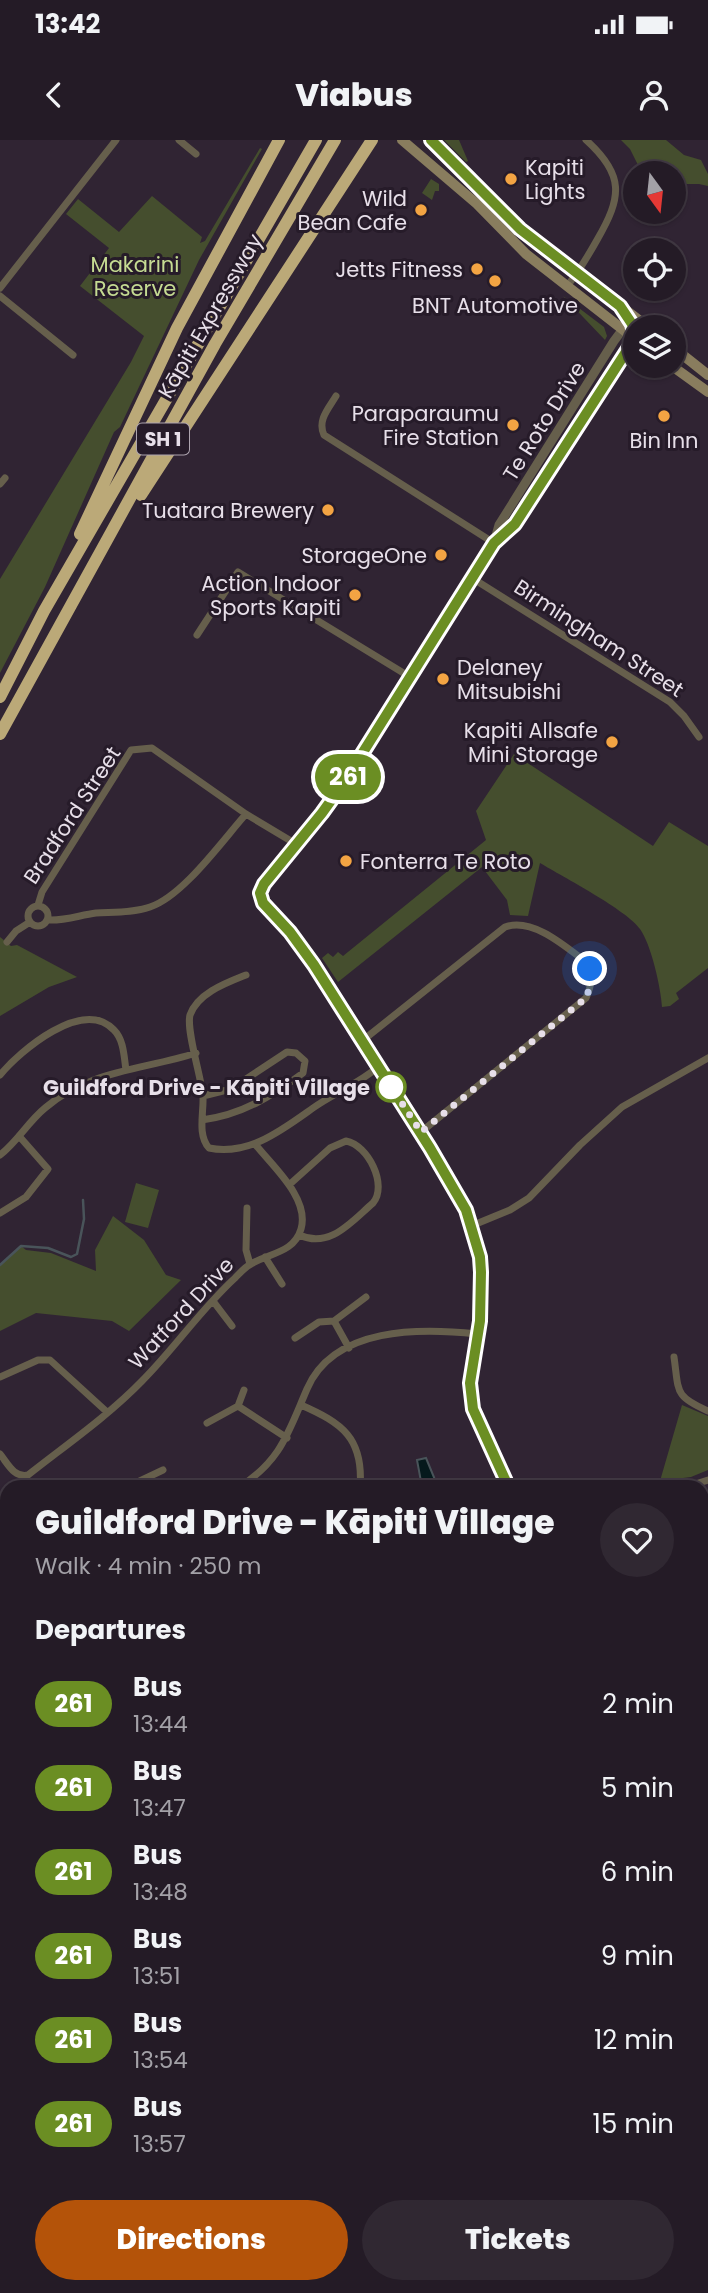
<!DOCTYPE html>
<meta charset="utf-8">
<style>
body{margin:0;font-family:Poppins,sans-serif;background:#302832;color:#f1f3f6;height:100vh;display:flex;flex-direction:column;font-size:26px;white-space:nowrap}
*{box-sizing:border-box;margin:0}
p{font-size:23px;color:#a3a1a7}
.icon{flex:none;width:38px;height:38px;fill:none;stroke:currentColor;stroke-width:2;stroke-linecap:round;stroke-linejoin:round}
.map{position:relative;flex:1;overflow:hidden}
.side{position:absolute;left:0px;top:1340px;width:709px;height:814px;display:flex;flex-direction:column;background:#241b26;border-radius:21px 21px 0 0;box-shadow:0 2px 5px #0004,0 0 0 2px #413943}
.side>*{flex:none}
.badge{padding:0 14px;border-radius:23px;font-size:24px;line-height:46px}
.needle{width:46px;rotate:165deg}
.tools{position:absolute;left:623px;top:21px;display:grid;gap:14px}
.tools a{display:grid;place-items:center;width:63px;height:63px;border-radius:50%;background:#241b26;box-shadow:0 2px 5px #0004,0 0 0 2px #413943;font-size:35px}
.you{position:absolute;width:35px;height:35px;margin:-18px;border:5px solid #fff;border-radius:50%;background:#1a73e8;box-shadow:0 0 0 10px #1a73e833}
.map>.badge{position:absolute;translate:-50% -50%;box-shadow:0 0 0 4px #fff}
h2{padding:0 35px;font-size:26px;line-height:63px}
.round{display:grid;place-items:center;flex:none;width:74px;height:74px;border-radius:37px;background:#302832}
.headline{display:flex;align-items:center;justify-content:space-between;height:119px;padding:0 35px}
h1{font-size:33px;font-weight:800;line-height:52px}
.action{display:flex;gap:14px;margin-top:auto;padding:14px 35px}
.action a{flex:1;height:80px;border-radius:42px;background:#b45309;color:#fff;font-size:28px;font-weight:800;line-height:80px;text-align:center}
.action a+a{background:#302832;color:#f1f3f6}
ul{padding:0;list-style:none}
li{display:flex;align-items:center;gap:21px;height:84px;padding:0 35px}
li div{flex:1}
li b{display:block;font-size:26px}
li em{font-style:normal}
li .badge{min-width:77px;font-weight:700;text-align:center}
.status{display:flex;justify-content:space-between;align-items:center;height:49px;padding:0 35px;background:#241b26;direction:ltr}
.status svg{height:19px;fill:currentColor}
header{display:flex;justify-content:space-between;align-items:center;height:91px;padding:0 35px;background:#241b26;font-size:32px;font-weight:800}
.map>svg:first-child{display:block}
.green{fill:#454e2e}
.water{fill:#05191c;stroke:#49545a;stroke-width:2}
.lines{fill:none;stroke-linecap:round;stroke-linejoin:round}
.stream{stroke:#49545a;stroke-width:2.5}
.minor{stroke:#665f4c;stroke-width:7}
.tertiary{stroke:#665f4c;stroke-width:9}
.secondary{stroke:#897d5e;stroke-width:10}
.motorway{stroke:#bba978;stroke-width:12}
.line-casing{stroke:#fff;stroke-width:16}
.line{stroke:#6b8e23;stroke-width:10}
.walk{stroke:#e7dfe9;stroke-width:7;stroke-dasharray:0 12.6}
.poi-dot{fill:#f3a443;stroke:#261b29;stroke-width:2.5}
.stop-dot{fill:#fff;stroke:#6b8e23;stroke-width:3.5}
.labels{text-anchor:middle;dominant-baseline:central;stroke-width:6;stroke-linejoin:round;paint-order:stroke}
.shield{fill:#261b29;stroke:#ada4af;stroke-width:2}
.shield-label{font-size:19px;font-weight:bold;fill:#e7dfe9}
.poi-label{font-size:21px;fill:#e7dfe9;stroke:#261b29;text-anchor:end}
.park-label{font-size:21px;fill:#c5db92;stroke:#261b29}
.street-label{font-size:21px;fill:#e7dfe9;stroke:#261b29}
.stop-label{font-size:21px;font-weight:bold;fill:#e7dfe9;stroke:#261b29;text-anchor:end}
</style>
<div class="status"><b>13:42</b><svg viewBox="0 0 49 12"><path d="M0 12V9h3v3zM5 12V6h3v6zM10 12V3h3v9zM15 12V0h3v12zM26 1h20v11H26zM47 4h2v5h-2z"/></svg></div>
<header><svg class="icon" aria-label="back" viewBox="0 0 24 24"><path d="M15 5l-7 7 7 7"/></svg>Viabus<svg class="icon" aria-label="person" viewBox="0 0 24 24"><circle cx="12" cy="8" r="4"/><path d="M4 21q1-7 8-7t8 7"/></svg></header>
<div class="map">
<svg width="708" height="2153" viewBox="0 0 708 2153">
<rect width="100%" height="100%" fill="#302433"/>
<path class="green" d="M444,0H459L468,21L466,22Z
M621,0H666L684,15L701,20L708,34V46L699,44H674V33H642L630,9Z
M260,8L262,9L199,120L120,287L114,292L45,447L0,533V439L131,222L144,196L80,146L109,108L66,74L78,59L119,92L152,56L202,97L200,103L205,101Z
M431,39L439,44V51H435L432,60L422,53Z
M563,156L604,187L607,196L605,200Z
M514,614L653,706L669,682L708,706V828L676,853L679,859L670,866L662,867C661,848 651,804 640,789C627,770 563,737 540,723L528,776L510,775L507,760L482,727L338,842L322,818L328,813L333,817L338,812L343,816L486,700L476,671Z
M0,797L11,806L17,805L77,837L49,847L0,876Z
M136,1043L159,1050L148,1088L125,1082Z
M113,1076L144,1100L166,1135L181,1140L129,1191L112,1181L36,1173L0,1191V1125L21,1106L26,1110L51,1113L96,1131L95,1110Z
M682,1265L708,1276V1330L691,1337L660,1341Z
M0,1380L7,1387V1448L0,1444Z
M7,1743V1780L0,1775V1754Z
M702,1756L708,1760V1835L702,1843Z
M140,2147H308L304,2153H147Z"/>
<path class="water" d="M426,1318L438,1347H422L417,1320Z"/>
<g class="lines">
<path class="stream" d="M0,1125L21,1106L48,1108L71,1117L77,1114L84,1079L83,1060
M702,1916L708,1920
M0,2030H7"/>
<path class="minor" d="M179,0L196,14
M568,145C579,131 588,116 597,100C622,57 625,35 586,0
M0,148L116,0
M0,156L73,215
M336,256C329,268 317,280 324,295L494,403
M0,344L5,338
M472,438L670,562L684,576L699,597
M197,495L238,432L410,537
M38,765L42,752L131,610L152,608L246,674L296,704
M28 776a10 10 0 1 1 20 0a10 10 0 1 1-20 0Z
M48,780C65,781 80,775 96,773C114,772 133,773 150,767C183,756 222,701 246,674
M7,802L16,791L30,782
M246,835C226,843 198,853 190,875C186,890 201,936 203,956C204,972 197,995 209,1008C249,1016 282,990 313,968C334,953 357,945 378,927
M362,901L505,787C532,777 565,806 586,822C593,835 592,845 586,858L421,992
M0,935C20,911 83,857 114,890C124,900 124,917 126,930
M202,980C242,975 272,956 303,933L305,921L296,913L287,912L231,949L203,956
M0,1015C17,1002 28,982 45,968C89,930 143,930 196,913
M289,1045L330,1008L346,1001C368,1005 388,1045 373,1063C351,1082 330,1109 299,1095
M247,1068L246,1110L250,1124
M0,1073L26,1057L48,1029L19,996
M471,1086L510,1070L529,1058L580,1005L622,967L708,918
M265,1117L282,1144
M213,1161L232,1186
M334,1181L349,1208
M295,1198L319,1182L334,1181L366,1157
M674,1217C679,1252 674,1256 708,1271
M0,1237L38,1220H50L107,1272
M301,1265C342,1283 364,1298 360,1348
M238,1266L287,1298
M207,1283L238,1266L244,1250
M0,1314C8,1324 14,1338 28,1335C66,1305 108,1276 142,1241C175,1208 201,1169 235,1138C240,1133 245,1127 251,1124C269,1113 294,1113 301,1089C310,1058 272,1026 255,1004
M125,1348L163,1330
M238,1348C281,1321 288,1293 307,1249C334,1186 421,1188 477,1194
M552,1348L568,1343L653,1348
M683,1348L708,1340
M702,1407L708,1414
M0,1544L7,1540
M702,1725L708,1717
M0,2012L7,2011
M531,2147L556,2153
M645,2147L647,2153
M144,2153L149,2147
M355,2153L359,2147
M488,2153L500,2147"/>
<path class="tertiary" d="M495,402L515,384L635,198L632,184L623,169
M509,1348L473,1269C465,1222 484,1180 481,1132C476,1054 407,975 368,911C347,878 328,843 305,812C295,799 265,770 261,759C259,753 261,749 264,744L322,673L345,641L494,403L499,385L614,201L623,189L635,188
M702,1700L708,1705
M21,2153V2147"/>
<path class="secondary" d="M402,0L477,64L526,114L635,199
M431,0L520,89L648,187
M674,208L708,235
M672,226L708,252
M0,2052L7,2057
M120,2147L126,2153"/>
<path class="motorway" d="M141,355L372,0
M80,394L177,188L279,0
M0,557L44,471L316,0
M0,594L215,204L335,0"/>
</g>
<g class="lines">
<defs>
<path id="line" d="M431,0L520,89L620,166L632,184L635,198L515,384L494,403L345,641L322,673L264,744L260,753L263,763L290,792L314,825L430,1008L466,1070L480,1117L481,1132L480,1181L470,1243L473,1269L509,1348"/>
</defs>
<use href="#line" class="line-casing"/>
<use href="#line" class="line"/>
<path class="walk" d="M391,947L390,945L421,992L586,858L591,844L590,829"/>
</g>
<g class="poi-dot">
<circle cx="511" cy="39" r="7"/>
<circle cx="421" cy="70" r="7"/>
<circle cx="477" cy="129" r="7"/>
<circle cx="495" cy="141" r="7"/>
<circle cx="664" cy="276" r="7"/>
<circle cx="513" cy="285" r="7"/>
<circle cx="328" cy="370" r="7"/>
<circle cx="441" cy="415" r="7"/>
<circle cx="355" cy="455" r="7"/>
<circle cx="443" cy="539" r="7"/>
<circle cx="612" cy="602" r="7"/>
<circle cx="346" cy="721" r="7"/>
</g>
<circle class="stop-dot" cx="391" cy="947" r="14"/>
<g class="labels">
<rect class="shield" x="137" y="283.5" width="52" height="31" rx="5"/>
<g class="shield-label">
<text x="163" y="299">SH 1</text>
</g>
<g class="poi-label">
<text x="525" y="27" text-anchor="start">Kapiti<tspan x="525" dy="24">Lights</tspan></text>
<text x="407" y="58">Wild<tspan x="407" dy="24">Bean Cafe</tspan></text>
<text x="463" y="129">Jetts Fitness</text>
<text x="495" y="165" text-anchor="middle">BNT Automotive</text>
<text x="499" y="273">Paraparaumu<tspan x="499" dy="24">Fire Station</tspan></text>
<text x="664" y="300" text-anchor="middle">Bin Inn</text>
<text x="314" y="370">Tuatara Brewery</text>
<text x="427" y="415">StorageOne</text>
<text x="341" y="443">Action Indoor<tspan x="341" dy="24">Sports Kapiti</tspan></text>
<text x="457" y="527" text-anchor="start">Delaney<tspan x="457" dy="24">Mitsubishi</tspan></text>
<text x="598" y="590">Kapiti Allsafe<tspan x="598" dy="24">Mini Storage</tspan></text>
<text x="360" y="721" text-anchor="start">Fonterra Te Roto</text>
</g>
<g class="park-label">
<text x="135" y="124">Makarini<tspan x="135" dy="24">Reserve</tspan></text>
</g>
<g class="street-label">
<text transform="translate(210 176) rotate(-60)">Kāpiti Expressway</text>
<text transform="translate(544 281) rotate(-58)">Te Roto Drive</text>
<text transform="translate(599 498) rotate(33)">Birmingham Street</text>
<text transform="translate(72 675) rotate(-57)">Bradford Street</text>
<text transform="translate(181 1173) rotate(-47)">Watford Drive</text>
</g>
<g class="stop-label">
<text x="370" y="947">Guildford Drive - Kāpiti Village</text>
</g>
</g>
</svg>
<div class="tools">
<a><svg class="needle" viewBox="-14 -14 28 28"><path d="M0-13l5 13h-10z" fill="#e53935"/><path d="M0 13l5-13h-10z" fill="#a3a1a7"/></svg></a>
<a><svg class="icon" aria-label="locate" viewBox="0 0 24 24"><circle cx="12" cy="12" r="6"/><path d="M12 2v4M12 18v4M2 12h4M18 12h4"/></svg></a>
<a><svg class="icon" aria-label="layers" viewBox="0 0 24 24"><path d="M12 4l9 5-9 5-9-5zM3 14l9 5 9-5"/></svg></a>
</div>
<div class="you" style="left:590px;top:829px"></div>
<b class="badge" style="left:348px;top:637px;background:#6b8e23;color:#fff">261</b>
<section class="side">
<div class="headline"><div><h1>Guildford Drive - Kāpiti Village</h1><p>Walk · 4 min · 250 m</p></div><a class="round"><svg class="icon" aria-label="heart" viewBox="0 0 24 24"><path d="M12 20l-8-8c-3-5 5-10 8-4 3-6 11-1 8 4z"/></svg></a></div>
<h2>Departures</h2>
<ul>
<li><span class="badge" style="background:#6b8e23;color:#fff">261</span><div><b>Bus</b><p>13:44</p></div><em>2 min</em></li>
<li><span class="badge" style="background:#6b8e23;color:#fff">261</span><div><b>Bus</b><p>13:47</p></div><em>5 min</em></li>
<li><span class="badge" style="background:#6b8e23;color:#fff">261</span><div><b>Bus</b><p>13:48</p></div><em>6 min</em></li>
<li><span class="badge" style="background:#6b8e23;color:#fff">261</span><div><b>Bus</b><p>13:51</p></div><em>9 min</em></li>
<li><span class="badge" style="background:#6b8e23;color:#fff">261</span><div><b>Bus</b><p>13:54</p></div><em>12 min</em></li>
<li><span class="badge" style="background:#6b8e23;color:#fff">261</span><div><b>Bus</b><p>13:57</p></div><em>15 min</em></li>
</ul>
<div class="action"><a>Directions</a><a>Tickets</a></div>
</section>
</div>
